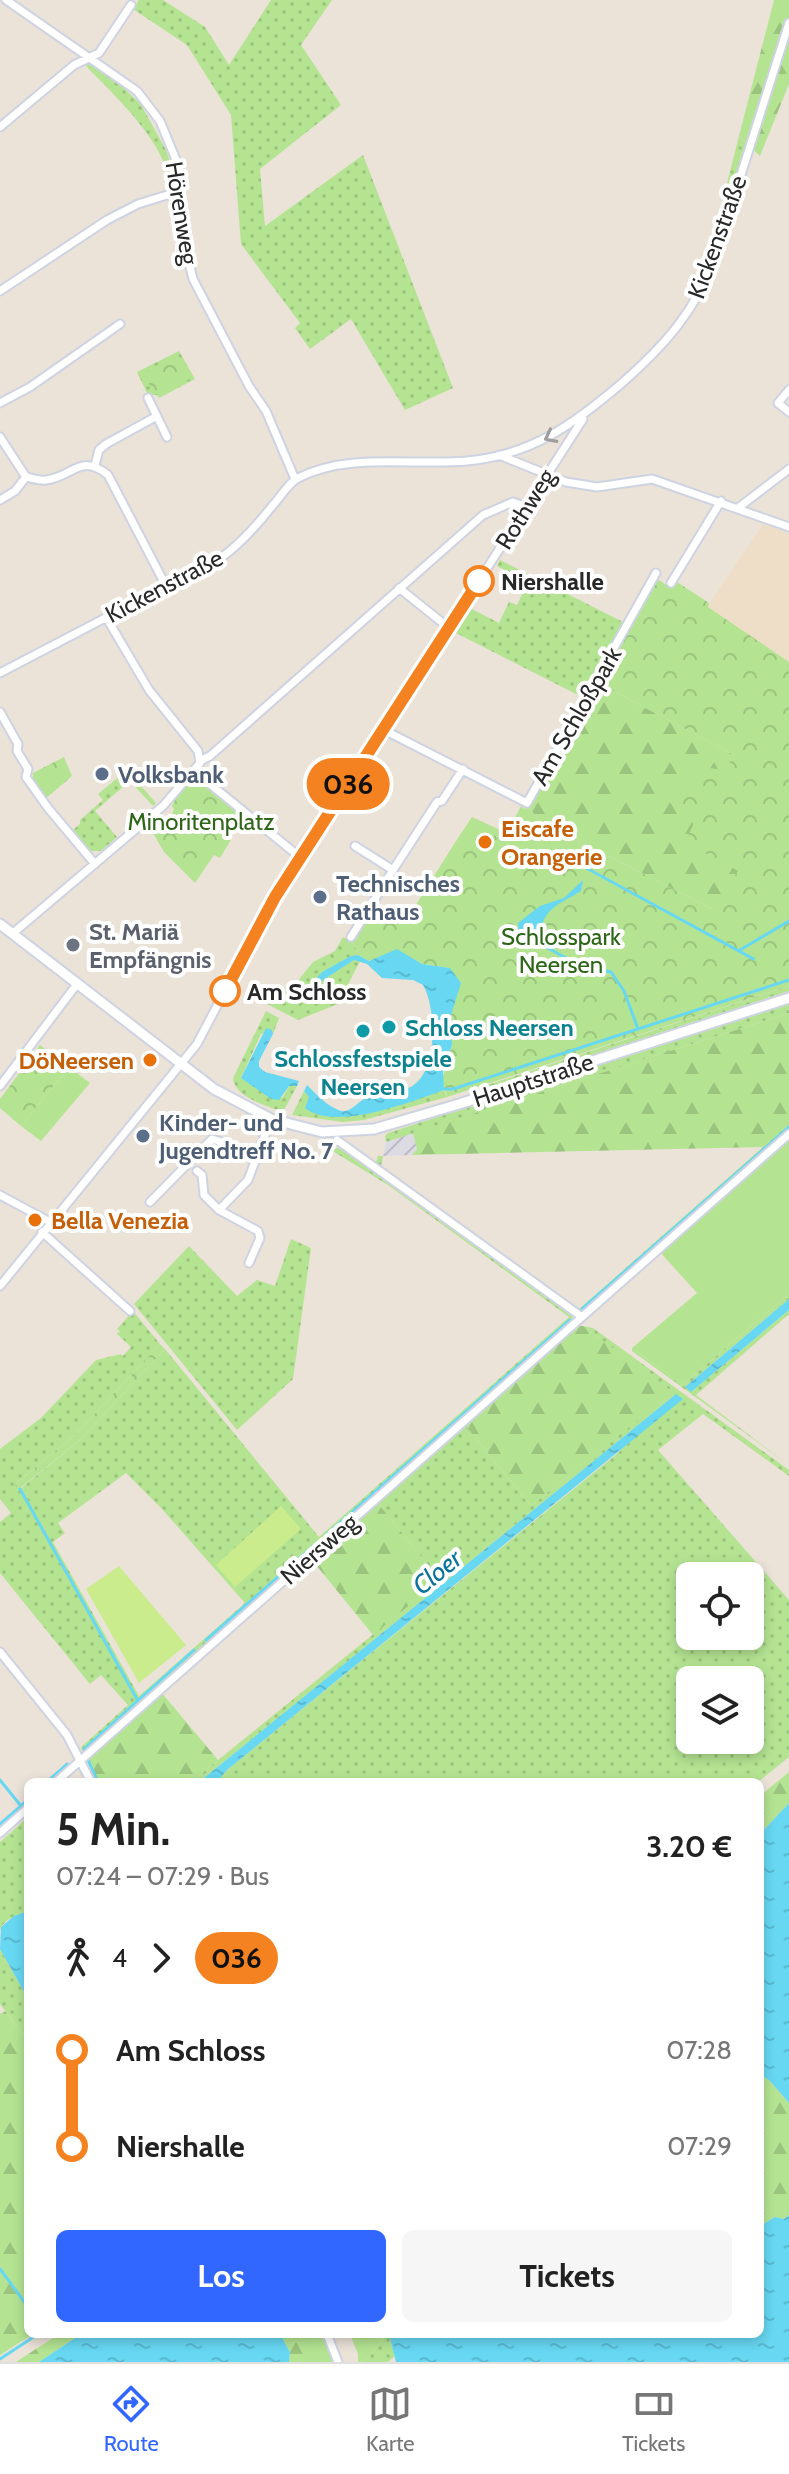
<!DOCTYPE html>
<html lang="de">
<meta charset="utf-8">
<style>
body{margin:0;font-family:Cabin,sans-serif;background:#f6f6f6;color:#222;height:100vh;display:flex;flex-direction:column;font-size:30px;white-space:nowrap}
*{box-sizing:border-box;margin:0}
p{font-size:26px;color:#767676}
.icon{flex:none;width:44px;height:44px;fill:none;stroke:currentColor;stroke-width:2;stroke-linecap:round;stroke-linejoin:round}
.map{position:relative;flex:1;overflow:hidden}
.sheet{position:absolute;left:24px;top:1778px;width:740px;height:560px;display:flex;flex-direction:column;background:#fff;border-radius:12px;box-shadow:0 4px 12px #0003}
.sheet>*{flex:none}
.badge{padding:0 16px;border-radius:26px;font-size:28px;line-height:52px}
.buttons{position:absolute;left:676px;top:1562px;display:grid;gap:16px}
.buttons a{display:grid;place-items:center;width:88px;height:88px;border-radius:12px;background:#fff;box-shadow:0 4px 12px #0003;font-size:40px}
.map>.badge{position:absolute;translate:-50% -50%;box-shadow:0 0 0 4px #fff}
.legs{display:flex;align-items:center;gap:12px;height:88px;padding:0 32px;font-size:26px}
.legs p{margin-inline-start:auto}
.summary{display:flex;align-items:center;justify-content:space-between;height:136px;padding:0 32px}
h1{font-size:44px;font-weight:700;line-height:60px}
.action{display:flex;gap:16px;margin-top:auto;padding:16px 32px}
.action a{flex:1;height:92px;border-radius:12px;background:#3167ff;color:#fff;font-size:32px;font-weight:700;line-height:92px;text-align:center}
.action a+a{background:#f6f6f6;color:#222}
ul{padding:0 32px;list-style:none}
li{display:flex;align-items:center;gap:28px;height:96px;font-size:30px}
li i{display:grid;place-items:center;width:12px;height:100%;margin:0 10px;background:currentColor}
li i::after{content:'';width:20px;height:20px;margin:-10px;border:6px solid;border-radius:50%;background:#fff}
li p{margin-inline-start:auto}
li:first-child i{background:linear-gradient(#0000 50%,currentColor 0)}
li:last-child i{background:linear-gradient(currentColor 50%,#0000 0)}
.menu{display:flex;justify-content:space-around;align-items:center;height:112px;border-top:2px solid #e0e0e0;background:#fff;font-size:22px;color:#767676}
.menu a{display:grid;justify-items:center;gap:4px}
.menu .on{color:#3167ff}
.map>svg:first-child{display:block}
.industrial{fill:url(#industrial-furrows)}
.education{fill:#eedec7}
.grass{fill:url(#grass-dots);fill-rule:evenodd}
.forest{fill:url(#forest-firs)}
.park{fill:url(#park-crowns)}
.garden{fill:#b4e492}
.pitch{fill:#cbec8d}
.water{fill:url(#water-ripples)}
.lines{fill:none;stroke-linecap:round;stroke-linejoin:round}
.stream{stroke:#67d7f2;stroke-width:3}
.minor-casing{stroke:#ced3e2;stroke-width:11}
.tertiary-casing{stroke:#ced3e2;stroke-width:13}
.minor{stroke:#fff;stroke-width:7}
.tertiary{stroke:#fff;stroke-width:9}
.oneway{stroke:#9e9e9e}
.line-1-casing{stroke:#fff;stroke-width:18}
.line-1{stroke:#f58220;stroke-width:12}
.stop-1-dot{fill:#fff;stroke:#f58220;stroke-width:4}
.service-dot{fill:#5c6f8a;stroke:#fff;stroke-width:3}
.food-dot{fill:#e8710a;stroke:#fff;stroke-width:3}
.worship-dot{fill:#6b7280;stroke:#fff;stroke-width:3}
.culture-dot{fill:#0f9aa8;stroke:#fff;stroke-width:3}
.labels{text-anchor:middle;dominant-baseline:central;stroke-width:8;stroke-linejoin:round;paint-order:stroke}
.street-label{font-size:24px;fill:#282828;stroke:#fff}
.stop-label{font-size:24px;font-weight:bold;fill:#282828;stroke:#fff;text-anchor:start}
.service-label{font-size:24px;font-weight:bold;fill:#4e5e75;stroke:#fff;text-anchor:start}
.park-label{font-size:24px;fill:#2d6617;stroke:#fff}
.food-label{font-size:24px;font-weight:bold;fill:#c56008;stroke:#fff;text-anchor:start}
.worship-label{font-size:24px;font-weight:bold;fill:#5b616d;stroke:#fff;text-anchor:start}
.culture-label{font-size:24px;font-weight:bold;fill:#0d838f;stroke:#fff;text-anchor:start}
.water-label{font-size:26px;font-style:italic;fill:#09739a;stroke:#fff}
</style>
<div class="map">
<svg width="789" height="2362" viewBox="0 0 789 2362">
<defs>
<pattern id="industrial-furrows" width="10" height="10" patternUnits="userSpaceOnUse" patternTransform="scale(2)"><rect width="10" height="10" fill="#dcdae3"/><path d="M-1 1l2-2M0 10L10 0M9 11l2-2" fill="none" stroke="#bdbbc3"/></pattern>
<pattern id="grass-dots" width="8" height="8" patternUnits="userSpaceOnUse" patternTransform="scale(2)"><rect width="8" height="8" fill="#b4e492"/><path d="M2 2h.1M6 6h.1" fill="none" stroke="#9bc47e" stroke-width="1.8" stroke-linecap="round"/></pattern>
<pattern id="forest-firs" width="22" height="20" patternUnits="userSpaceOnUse" patternTransform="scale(2)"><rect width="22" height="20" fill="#b4e492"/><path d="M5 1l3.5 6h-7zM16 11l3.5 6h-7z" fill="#9bc47e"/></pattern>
<pattern id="park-crowns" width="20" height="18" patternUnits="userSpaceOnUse" patternTransform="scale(2)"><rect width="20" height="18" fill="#b4e492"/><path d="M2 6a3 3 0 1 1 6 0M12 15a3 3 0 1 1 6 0" fill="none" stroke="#9bc47e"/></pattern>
<pattern id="water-ripples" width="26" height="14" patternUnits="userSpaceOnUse" patternTransform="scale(2)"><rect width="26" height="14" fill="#67d7f2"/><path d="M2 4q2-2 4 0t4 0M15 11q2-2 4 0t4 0" fill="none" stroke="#59b9d0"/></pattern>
</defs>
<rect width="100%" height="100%" fill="#ebe2d8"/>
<path class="industrial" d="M413,1133L417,1149L412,1155L383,1156L386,1142Z"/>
<path class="education" d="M763,524L789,534V662L707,607Z"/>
<path class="grass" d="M139,0H163L205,27L229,65L271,0H332L301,45L341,105L260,169L265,226L363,155L453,388L405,410L351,319L310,349L295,328L300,323L241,244L231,115L187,45L133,9Z
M89,64L120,85L140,103L166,150L174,174L170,186C167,143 113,94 85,65Z
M739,136L747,144L714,249L711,247Z
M179,351L195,379L159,398L157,395H148L137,372Z
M500,560L623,622L624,625L582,697L454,632L470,608L499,623L509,602L517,605L528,582L497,566Z
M127,770L156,803L153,806L130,781L95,811L117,837L101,851H91L73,830L80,824V820L103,800L98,794Z
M343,937L353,942L358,955L331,967L307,995L323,980L353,960L360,961L338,1004L298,1020L267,1004L274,993L297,982L313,962L335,951Z
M789,986V991L491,1088L475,1089Z
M789,1002V1013L386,1142L385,1136L388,1133Z
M266,1011L279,1018L273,1034L272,1030L261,1034L241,1078L282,1098L289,1086H297L283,1112C266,1105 235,1098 233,1078Z
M444,1090L447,1097L364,1120L343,1122L292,1115L304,1091L333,1116C371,1117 408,1102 444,1090Z
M789,1124V1130L582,1313L379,1167L376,1162L378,1156H383L381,1167L578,1310Z
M341,1147L567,1309L574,1320L83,1753L81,1747L128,1705L101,1675L90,1684L0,1573V1522L11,1513L0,1499V1449L41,1418L96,1360L121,1354L123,1356L131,1347L117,1334L120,1331L117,1329L133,1311L160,1344L75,1435L15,1484L19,1490L80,1440L165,1349L319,1537L569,1317L388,1185L331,1150ZM126,1473L162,1509L245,1603L139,1696L53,1542L65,1533L58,1523Z
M291,1239L311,1248L293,1379L237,1430L134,1304L189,1246L237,1296L257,1280L275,1286Z
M789,1294V1299L685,1387L692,1391L789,1310V1314L696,1395L789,1465L632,1351V1348L682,1385Z
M583,1326L593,1328L789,1470V1476L703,1414L658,1450L789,1600V1757L758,1782H217L227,1770L617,1454L676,1394L199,1782H191L440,1580L377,1502L465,1425L531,1506L672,1392ZM690,1576H750V1636H690ZM690,1680H750V1740H690Z
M28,1817V1911C17,1915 3,1919 0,1931V1842Z
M0,1949L28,1999V2041L0,2004Z
M387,2334H389L395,2356L388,2362H365Z"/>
<path class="forest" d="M774,0H789V84L760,156L739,136Z
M599,683L734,755L789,832L712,909L540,821L527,806L533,795L538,794Z
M789,1013V1124L763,1147L412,1155L417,1149L413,1133Z
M576,1326H583L673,1392L531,1506L465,1425Z
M377,1502L440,1580L373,1635L312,1560Z
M161,1692L218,1760L191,1782H96L86,1758Z
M789,1772V1803L760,1834V1796Z
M5,2011L28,2041V2334H33L0,2355V2014Z
M760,2075L769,2080L789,2103V2215L784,2219L775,2217L760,2226Z
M59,2334H81L39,2362H16Z
M280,2334H321L333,2362H289L290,2352Z
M350,2334H387L365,2362H358V2354Z"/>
<path class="park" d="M178,355L190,379L163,393L160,390L154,393L143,373Z
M659,580L672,589L677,582L709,603L708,607L789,662V986L447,1097L442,1080L452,1045L450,968L422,964L397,950L369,961L358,955L353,942L372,913L389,919L396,912L407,919L456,841L471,849L480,833L492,839L498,829L507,833L521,806L525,809L527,806L540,821L712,909L738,871L685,842L695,821L681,810L683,782L700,767L726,770L734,755L599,683L655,582Z
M64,757L72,776L44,800L32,782L33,773Z
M193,779H198L240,814L227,835L232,838L220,858L214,855L195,883L164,852L153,833L171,818L174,809L172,806L178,794Z
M40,1045L69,1067L21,1126L0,1108V1099Z
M160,1344L165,1349L80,1440L18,1490L15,1484L75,1435Z"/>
<path class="garden" d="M472,817L498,829L493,839L480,833L471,850L456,841Z
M432,889L443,896L424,927L413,920Z
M69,1067L90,1083L41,1141L21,1126Z
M789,1139V1294L682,1385L632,1348L697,1293L660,1252Z"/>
<path class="pitch" d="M281,1506L301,1529L235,1587L216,1565Z
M119,1566L186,1645L139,1683L86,1589Z"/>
<path class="water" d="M578,862L755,958L754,961L576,864Z
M583,880L581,891C555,907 541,908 539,943L519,937L518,923L540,906L564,898Z
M397,949L422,964L450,968L461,983L451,1015L452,1045L443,1070L444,1090C410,1102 336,1132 305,1108L309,1097L304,1091L307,1085C316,1094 328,1107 341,1111C351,1113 359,1100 368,1097C383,1092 401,1095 415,1084C438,1067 436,1007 423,985L413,980L382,978L367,964L354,960L323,980L307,994L288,1003L286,999L306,990L322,972L351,956L358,955L369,961Z
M266,1028L272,1030L273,1034L259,1061V1067L265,1072L299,1081L297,1086H289L279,1100L271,1099L241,1078Z
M789,1299V1310L691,1392L685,1387Z
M676,1394L683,1399L227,1770L217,1782H199Z
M789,1803V2103L769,2080L760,2075V1834Z
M28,1911V1999L0,1949L1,1927L14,1916Z
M789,2215V2362H396L389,2334H760V2226L775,2217L784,2219Z
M81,2334H280L290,2352L289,2362H39Z"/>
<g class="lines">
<path class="stream" d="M539,943L582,967L611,972L624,991L638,1029
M740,950L789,921
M444,1089H453L789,980
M582,1309L789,1127
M20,1489L138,1701
M326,1535L570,1320
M206,1640L318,1542
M84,1749L194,1650
M88,1760L98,1782
M0,1780L21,1806L28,1799
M47,1782L67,1764
M0,1824L21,1806
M0,2269L28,2307
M0,2359L38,2334"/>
<defs>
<path id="minor" d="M6,0L137,91L160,121L179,167L183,239L193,279L249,386L266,411L295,479
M0,127L74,65L99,53L131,5
M0,291L107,220L138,204L180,191
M789,390L778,403L789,412
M148,398L167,437
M0,403L30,387L120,324
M0,437L26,477C32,478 40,481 46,480C74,476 80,453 108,475L166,586
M499,455L566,482L597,487L652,479L789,527
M95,465L99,450L106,444L157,416
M0,500L15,491L26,477
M738,508L789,469
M671,583L721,501
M399,588L449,628
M0,673L222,557C242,543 258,524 273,505C281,497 288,483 298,478C350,452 412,466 467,461C532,455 574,424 622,383C664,346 696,311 715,257L789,23
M0,712L18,744L17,751L28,769L26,777L48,808L95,864
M384,730L527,803L656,573
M200,761L210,756L483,515L513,502L526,507
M194,771L301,858
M355,846L393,870L437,802L442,801L463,769
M12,934L163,806L200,763L198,751L149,690L106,617
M351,937L393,870
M0,1086L77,984
M337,1140L582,1317
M197,1171L202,1175L204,1195L219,1210
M0,1195L50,1222
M150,1202L212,1139L225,1143
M42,1232L130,1311
M249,1263L260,1238L258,1231L219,1210L248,1180L271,1119
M0,1286L197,1044L268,909L583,419
M0,1652L67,1735L91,1782
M56,1782L789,1134
M0,1833L28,1808
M327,2334L338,2362"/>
<path id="tertiary" d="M0,924L214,1089L271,1119L322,1132L374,1129L459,1104L789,998"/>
</defs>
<use href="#minor" class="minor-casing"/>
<use href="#tertiary" class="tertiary-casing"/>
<use href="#minor" class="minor"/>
<use href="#tertiary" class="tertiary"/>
</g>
<defs><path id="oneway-chevron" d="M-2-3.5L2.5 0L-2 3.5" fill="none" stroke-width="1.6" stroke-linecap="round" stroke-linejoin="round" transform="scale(2)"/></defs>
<use class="oneway" href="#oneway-chevron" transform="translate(550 437) rotate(153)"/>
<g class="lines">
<defs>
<path id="line-1" d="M225,991L275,897L479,581"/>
</defs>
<use href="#line-1" class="line-1-casing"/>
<use href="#line-1" class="line-1"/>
</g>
<g class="stop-1-dot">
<circle cx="479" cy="581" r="14"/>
<circle cx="225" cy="991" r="14"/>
</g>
<g class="service-dot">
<circle cx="102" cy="774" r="8"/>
<circle cx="320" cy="897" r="8"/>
<circle cx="143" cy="1136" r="8"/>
</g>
<g class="food-dot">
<circle cx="485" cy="842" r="8"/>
<circle cx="150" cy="1060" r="8"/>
<circle cx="35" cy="1220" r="8"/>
</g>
<circle class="worship-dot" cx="73" cy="945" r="8"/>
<g class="culture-dot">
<circle cx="389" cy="1027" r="8"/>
<circle cx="363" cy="1031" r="8"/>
</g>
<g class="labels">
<g class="street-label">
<text transform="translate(182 213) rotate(81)">Hörenweg</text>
<text transform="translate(717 237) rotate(-70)">Kickenstraße</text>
<text transform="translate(525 509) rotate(-58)">Rothweg</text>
<text transform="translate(164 586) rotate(-28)">Kickenstraße</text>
<text transform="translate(576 716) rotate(-60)">Am Schloßpark</text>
<text transform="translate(533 1080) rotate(-18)">Hauptstraße</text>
<text transform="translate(319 1549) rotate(-41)">Niersweg</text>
</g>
<g class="stop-label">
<text x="501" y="581">Niershalle</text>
<text x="247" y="991">Am Schloss</text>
</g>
<g class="service-label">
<text x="118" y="774">Volksbank</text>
<text x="336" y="883">Technisches<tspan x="336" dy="28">Rathaus</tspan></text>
<text x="159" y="1122">Kinder- und<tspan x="159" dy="28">Jugendtreff No. 7</tspan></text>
</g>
<g class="park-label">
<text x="201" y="821">Minoritenplatz</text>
<text x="561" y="936">Schlosspark<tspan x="561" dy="28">Neersen</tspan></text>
</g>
<g class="food-label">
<text x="501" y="828">Eiscafe<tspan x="501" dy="28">Orangerie</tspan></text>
<text x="134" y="1060" text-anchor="end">DöNeersen</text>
<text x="51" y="1220">Bella Venezia</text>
</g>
<g class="worship-label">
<text x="89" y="931">St. Mariä<tspan x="89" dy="28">Empfängnis</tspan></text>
</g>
<g class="culture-label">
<text x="405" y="1027">Schloss Neersen</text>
<text x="363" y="1058" text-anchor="middle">Schlossfestspiele<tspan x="363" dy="28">Neersen</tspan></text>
</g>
<g class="water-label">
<text transform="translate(437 1572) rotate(-39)">Cloer</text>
</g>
</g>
</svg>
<div class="buttons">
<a><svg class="icon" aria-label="locate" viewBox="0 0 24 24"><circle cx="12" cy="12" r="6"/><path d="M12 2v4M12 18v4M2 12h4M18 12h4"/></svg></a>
<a><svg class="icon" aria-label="layers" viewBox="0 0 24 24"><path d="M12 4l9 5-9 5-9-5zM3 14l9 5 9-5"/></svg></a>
</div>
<b class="badge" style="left:348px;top:784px;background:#f58220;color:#111">036</b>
<section class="sheet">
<div class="summary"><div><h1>5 Min.</h1><p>07:24 – 07:29 · Bus</p></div><b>3.20 €</b></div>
<div class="legs"><svg class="icon" aria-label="walk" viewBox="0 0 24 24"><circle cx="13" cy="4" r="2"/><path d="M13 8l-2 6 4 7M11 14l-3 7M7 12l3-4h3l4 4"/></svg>4<svg class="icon" aria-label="forward" viewBox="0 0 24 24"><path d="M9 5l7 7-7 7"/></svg><b class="badge" style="background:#f58220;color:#111">036</b></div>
<ul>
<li><i style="color:#f58220"></i><b>Am Schloss</b><p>07:28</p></li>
<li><i style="color:#f58220"></i><b>Niershalle</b><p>07:29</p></li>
</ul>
<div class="action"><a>Los</a><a>Tickets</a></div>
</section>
</div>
<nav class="menu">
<a class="on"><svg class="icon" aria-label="directions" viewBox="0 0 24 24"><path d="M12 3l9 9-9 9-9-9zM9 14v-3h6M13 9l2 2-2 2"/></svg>Route</a>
<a><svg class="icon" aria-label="map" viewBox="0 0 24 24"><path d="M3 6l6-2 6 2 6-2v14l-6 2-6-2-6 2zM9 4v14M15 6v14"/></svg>Karte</a>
<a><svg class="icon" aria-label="tickets" viewBox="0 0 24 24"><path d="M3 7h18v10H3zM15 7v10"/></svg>Tickets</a>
</nav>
